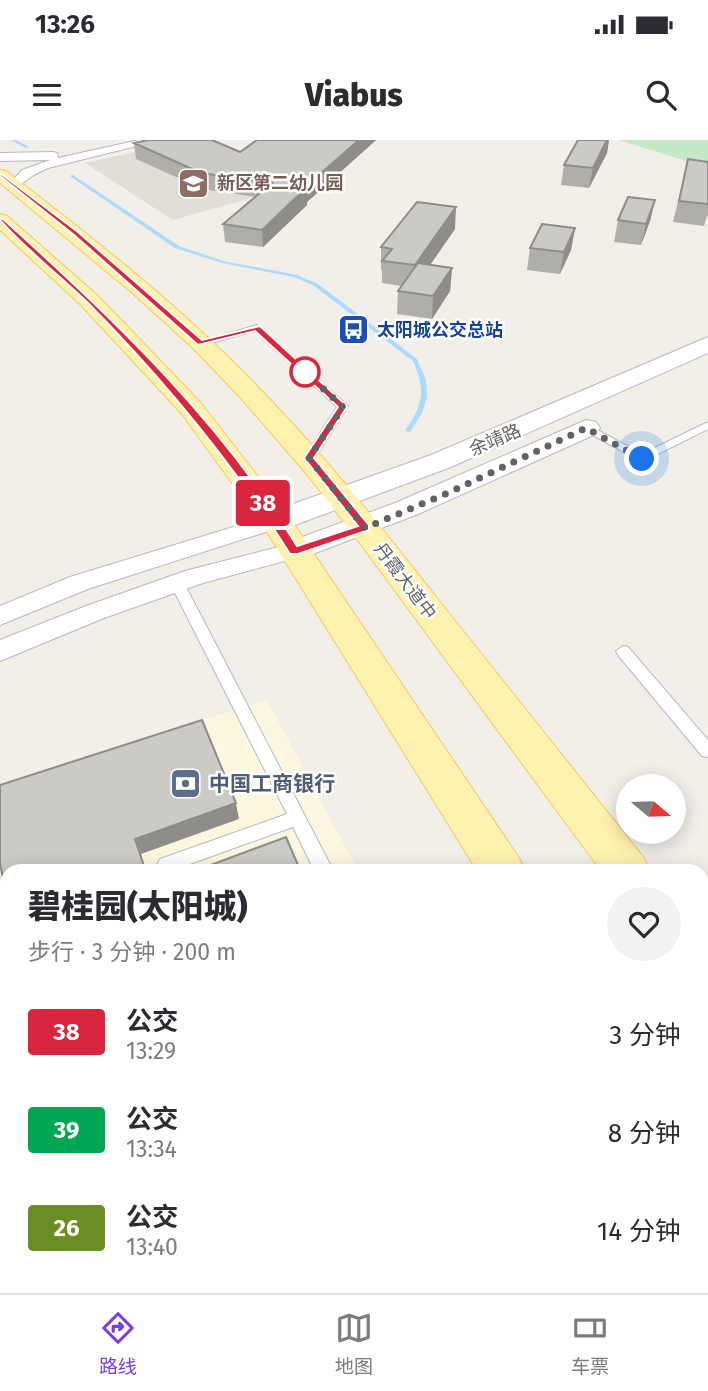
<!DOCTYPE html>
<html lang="zh">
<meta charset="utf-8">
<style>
body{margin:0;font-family:"Fira Sans","Noto Sans SC",sans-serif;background:#f2f2f3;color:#2b2b33;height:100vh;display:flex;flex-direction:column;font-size:26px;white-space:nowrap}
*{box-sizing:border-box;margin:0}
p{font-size:23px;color:#7c7c81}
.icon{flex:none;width:38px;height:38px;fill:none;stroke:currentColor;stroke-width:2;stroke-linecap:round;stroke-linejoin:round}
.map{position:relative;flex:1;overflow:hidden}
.sheet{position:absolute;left:0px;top:724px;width:709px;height:429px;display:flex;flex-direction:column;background:#fff;border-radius:21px 21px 0 0;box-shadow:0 4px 18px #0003}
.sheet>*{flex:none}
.badge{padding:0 14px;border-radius:5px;font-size:24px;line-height:46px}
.needle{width:46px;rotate:109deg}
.buttons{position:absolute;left:616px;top:634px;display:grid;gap:14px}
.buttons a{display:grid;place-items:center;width:70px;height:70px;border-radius:50%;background:#fff;box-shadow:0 4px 18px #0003;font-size:35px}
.you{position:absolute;width:35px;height:35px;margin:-18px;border:5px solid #fff;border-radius:50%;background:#1a73e8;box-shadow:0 0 0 10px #1a73e833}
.map>.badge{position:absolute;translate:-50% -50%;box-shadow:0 0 0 4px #fff}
.round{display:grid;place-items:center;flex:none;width:74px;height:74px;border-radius:37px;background:#f2f2f3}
.headline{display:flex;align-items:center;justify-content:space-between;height:119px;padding:0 28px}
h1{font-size:33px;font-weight:800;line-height:52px}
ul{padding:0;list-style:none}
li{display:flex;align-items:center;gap:21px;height:98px;padding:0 28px}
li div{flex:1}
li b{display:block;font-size:26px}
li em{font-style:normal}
li .badge{min-width:77px;font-weight:700;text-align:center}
.status{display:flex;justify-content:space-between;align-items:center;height:49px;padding:0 35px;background:#fff;direction:ltr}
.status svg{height:19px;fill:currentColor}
header{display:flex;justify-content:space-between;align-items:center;height:91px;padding:0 28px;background:#fff;font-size:32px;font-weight:800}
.menu{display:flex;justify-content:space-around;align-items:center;height:98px;border-top:2px solid #e1e1e2;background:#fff;font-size:19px;color:#7c7c81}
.menu a{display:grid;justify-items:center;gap:4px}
.menu .selected{color:#7c3aed}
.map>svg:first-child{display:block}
.commercial{fill:#fef7e0}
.education{fill:#e1ded6}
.green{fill:#c5e8c5}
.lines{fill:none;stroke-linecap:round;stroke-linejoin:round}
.stream{fill:#aadaff;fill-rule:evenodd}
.service-casing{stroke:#b5b8bc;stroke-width:2}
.minor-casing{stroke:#b5b8bc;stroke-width:2}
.secondary-casing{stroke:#b6babf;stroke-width:2}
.primary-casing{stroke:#f2c960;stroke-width:2}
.service{fill:#fff;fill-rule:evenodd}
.minor{fill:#fff;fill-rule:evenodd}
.secondary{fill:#fff;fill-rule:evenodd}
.primary{fill:#fff2af;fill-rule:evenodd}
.wall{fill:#afaea9}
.shaded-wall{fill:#8f8d8a}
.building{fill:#cccac5;stroke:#8f8d8a;stroke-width:2}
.line{fill:#d7263d;stroke:#fff;stroke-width:2}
.walk{stroke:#5f6368;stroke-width:7;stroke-dasharray:0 12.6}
.stop-dot{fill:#fff;stroke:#d7263d;stroke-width:3.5}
.labels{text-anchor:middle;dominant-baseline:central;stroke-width:5;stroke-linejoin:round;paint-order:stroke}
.far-education-label{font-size:18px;font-weight:bold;fill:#785e54;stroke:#fff;text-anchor:start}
.far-transit-label{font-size:18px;font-weight:bold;fill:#164399;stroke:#fff;text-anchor:start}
.far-street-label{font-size:18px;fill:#5f6368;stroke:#fff}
.service-label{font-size:21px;font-weight:bold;fill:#4e5e75;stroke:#fff;text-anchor:start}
</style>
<div class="status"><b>13:26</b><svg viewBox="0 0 49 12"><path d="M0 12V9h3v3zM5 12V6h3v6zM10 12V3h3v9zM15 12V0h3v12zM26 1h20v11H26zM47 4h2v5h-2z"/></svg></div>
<header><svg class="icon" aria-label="menu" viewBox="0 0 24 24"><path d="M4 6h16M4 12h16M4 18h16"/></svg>Viabus<svg class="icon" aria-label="search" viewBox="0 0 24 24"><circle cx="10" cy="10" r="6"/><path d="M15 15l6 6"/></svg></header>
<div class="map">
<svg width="708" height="1153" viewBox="0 0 708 1153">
<rect width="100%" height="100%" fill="#f1efe8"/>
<path class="commercial" d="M267,560L358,731L7,732V839L0,798V644Z
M61,1146H407L394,1153H62Z"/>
<path class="education" d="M189,0H205L282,32L255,57L173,80L85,23Z"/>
<path class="green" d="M619,0H708V28Z"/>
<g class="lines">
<path class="stream" d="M11,0H16L29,7L26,8Z
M71,35H73L179,106L223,121L297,135L318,144L417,219L426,240L427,257L422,273L410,292L405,291C423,265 426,250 413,221L314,146L294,137L222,123L175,108L71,37Z"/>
<defs>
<path id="service" d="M257,185L348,266L313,321L309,322L303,319L337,267L255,191L201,206L196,203Z
M708,282V289L642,322L580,288L590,286L642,314Z
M177,439L184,443L334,732H315L293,687L176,729L177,732H159L157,725L160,719L287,674L170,443Z
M623,506L628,507L708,600V617L702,616L618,515L616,511Z
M514,1146H539L542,1153H516Z"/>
<path id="minor" d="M139,0H161L48,28L32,36L15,49L8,45L22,30L50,20L0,21V13L53,12L57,13L58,18Z
M276,374L284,376L288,381L284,386L88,449L0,485V466L70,437Z
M294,403L303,406L306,411L303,416L203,443L104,478L0,521V500L86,466L185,431Z"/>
<path id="secondary" d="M708,197V213L451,327L287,388L276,390L265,388L261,381L265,374L431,315Z
M586,280L596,282L600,288L596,294L416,375L294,421L283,418L278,411L283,404L395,363Z"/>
<path id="primary" d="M0,30L6,31C93,98 179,165 255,244C322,312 381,387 440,462C508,547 576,633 644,718L650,732H602L354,395L306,333L239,256L193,208L129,150L0,43Z
M0,74L7,76L97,155L200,262L287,374L519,718L525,732H478L262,384L182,274L81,165L0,90Z
M702,805L708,807V859L702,857Z
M702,1019L708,1022V1089L702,1086Z"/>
</defs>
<use href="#service" class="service-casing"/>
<use href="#minor" class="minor-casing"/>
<use href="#secondary" class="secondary-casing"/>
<use href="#primary" class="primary-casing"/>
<use href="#service" class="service"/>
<use href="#minor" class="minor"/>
<use href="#secondary" class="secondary"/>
<use href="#primary" class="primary"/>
</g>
<path class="wall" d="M257,0H376L307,62V65L263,107L225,102L223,84L256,57L203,49L136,19L134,3L240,12Z
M578,0H609L607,13L589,48L561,45L564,25Z
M688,19L708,22V76H707L704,86L673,82Z
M655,60L650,81L641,105L614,102L618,80Z
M575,88L571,110L560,134L527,130L530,108Z
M455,89L430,125L452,128L450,151L432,179L397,174L398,151L402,146L382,143V130H381V107Z"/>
<path class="shaded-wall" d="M359,0H376L307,62V65L263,107L262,90L304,48Z
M607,0H609L607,13L589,48L593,28Z
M655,60L650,81L641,105L646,84Z
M456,67L455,89L414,148L415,125Z
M575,88L571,110L560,134L564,112Z
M452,128L450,151L432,179L433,156Z
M236,663L239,679L141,714L146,732L135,699Z
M294,1146H307L294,1153H281Z"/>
<path class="building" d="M148,0H212L240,12L257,0H359L304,48H306L262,90L223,84L272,43L201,33L134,3Z
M578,0H607L593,28L564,25Z
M688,19L708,22V64L679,61Z
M628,57L655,60L646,84L618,80Z
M417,62L456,67L415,125L382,121L392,109L381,107Z
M542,84L575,88L564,112L530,108Z
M418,123L452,128L433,156L398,151Z
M202,580L236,663L135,699L146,732H7V760L0,723V645Z
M286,697L301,732H198L197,730Z
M80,1146H294L281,1153H81Z"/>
<path class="line" d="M0,33L78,92L202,200L260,186L346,265L347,267L314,318L369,385V390L298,414H290C232,322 163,239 87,162C58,134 25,109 0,80L2,78C112,177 220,280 297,406L358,386L304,318L338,267L255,191L198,205L74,95L0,36Z"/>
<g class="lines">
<path class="walk" d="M305,232L343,267L309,318L365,388L450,352L586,288L642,319"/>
</g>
<defs>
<symbol id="school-square" viewBox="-11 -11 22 22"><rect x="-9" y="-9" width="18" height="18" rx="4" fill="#8d6e63" stroke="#fff"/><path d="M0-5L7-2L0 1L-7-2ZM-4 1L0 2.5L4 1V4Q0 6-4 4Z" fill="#fff"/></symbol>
<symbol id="bus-square" viewBox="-11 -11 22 22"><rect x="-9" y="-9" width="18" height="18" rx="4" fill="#1a4fb4" stroke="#fff"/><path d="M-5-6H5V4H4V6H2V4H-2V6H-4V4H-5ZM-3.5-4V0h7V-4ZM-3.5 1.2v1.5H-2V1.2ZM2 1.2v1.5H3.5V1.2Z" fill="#fff"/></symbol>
<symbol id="bank-square" viewBox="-11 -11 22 22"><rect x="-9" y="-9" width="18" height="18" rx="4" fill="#5c6f8a" stroke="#fff"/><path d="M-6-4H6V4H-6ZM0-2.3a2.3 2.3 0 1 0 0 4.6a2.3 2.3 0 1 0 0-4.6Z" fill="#fff"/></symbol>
</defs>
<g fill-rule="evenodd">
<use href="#school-square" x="176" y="26" width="35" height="35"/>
<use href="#bus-square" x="336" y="172" width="35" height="35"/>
<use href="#bank-square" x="168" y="626" width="35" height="35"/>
</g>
<circle class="stop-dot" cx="305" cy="232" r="14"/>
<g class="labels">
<g class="far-education-label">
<text x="217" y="43">新区第二幼儿园</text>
</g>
<g class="far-transit-label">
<text x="377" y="190">太阳城公交总站</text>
</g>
<g class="far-street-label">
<text transform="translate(495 300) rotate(-23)">余靖路</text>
<text transform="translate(405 441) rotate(53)">丹霞大道中</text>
</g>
<g class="service-label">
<text x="209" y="644">中国工商银行</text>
</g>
</g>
</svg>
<div class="buttons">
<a><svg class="needle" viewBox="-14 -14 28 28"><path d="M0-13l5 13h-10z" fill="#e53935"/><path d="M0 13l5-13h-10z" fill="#7c7c81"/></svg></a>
</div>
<div class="you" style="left:642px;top:319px"></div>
<b class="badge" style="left:263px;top:363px;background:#d7263d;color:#fff">38</b>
<section class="sheet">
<div class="headline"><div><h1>碧桂园(太阳城)</h1><p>步行 · 3 分钟 · 200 m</p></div><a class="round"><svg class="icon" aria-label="heart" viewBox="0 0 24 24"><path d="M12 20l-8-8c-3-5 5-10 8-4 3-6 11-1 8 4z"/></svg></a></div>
<ul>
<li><span class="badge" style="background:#d7263d;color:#fff">38</span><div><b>公交</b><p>13:29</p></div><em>3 分钟</em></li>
<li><span class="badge" style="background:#00a651;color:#fff">39</span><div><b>公交</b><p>13:34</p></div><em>8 分钟</em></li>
<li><span class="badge" style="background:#6b8e23;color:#fff">26</span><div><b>公交</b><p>13:40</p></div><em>14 分钟</em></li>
</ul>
</section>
</div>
<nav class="menu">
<a class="selected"><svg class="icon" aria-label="directions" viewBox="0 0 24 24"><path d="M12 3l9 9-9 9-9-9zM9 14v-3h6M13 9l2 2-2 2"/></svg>路线</a>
<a><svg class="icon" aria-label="map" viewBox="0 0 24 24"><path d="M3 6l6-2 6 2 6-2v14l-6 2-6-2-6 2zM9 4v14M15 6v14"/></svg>地图</a>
<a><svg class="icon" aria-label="tickets" viewBox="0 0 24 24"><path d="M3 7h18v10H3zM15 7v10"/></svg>车票</a>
</nav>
